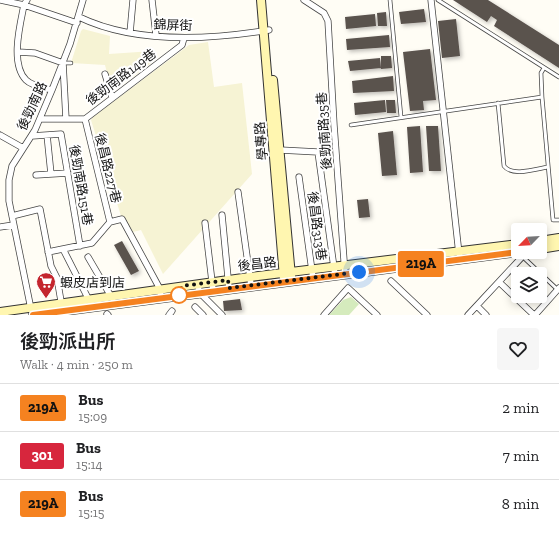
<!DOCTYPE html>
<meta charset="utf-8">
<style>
body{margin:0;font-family:"Zilla Slab","Noto Sans TC",serif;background:#f6f6f6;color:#202124;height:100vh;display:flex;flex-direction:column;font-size:15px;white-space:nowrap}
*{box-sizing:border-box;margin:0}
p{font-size:13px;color:#757577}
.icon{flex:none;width:22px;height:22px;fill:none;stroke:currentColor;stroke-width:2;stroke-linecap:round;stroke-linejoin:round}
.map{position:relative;height:315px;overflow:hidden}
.sheet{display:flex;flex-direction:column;background:#fff;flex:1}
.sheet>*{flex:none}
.badge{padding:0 8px;border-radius:3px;font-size:14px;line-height:26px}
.needle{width:26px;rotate:245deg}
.controls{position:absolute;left:511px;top:223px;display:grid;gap:8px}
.controls a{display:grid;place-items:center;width:36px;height:36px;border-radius:4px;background:#fff;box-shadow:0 2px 10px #0003;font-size:20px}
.you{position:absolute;width:20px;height:20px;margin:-10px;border:3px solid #fff;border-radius:50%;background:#1a73e8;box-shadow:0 0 0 6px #1a73e833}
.map>.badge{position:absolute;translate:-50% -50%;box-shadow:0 0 0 2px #fff}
.round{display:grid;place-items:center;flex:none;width:42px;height:42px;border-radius:4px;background:#f6f6f6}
.overview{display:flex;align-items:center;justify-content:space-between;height:68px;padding:0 20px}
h1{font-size:19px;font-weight:600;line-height:30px}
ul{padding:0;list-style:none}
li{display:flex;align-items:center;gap:12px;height:48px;padding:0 20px;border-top:1px solid #e0e0e0}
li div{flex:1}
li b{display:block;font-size:15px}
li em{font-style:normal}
li .badge{min-width:44px;font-weight:700;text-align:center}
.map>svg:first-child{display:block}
.farmland{fill:#f6f3d4}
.green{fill:#d5ebbd}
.building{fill:#5a524d;filter:url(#shadow)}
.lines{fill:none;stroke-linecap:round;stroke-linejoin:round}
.lane-casing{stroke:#444;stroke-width:4.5}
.street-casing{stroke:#444;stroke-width:7}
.secondary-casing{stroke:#333;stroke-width:10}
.lane{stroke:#fff;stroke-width:3}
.street{stroke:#fff;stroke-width:5.5}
.secondary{stroke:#fff6b0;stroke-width:8}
.line-casing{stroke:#fff;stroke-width:9}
.line{stroke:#f58220;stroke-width:6}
.walk{stroke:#111;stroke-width:4;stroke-dasharray:0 7.2}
.stop-dot{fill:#fff;stroke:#f58220;stroke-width:2}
.labels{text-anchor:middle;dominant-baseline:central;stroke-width:4;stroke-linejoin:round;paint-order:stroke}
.street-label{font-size:13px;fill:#111;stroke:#fff}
.poi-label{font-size:13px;fill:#111;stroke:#fff;text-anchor:start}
</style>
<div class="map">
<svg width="559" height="315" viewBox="0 0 559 315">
<defs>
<filter id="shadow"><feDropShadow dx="2" dy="2" stdDeviation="2" flood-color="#0004"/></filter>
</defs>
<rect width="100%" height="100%" fill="#fffdf5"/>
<path class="farmland" d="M83,29L110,36L109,54L153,51L155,60L131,78L109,81L105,65L71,63L81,31Z
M208,42L214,87L242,83L252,174L163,274L141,230L133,232L121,216L91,120L93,117L189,45Z"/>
<path class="green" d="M351,297L359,304L349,315H329L343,300Z"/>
<path class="building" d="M453,0H488L559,45V68L494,26L497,20L491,16L487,22Z
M424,9L426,22L401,24L399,12Z
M386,12L387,26H378L377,13Z
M375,14L376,26L346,29L345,17Z
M456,19L460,56L442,58L438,21Z
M389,35L390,47L347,50L346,39Z
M430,49L436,100L423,101L424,110L410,111L403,52Z
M381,56H391L392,68L381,69Z
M380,58L381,68L350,71L348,61Z
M393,76L394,91L353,93L352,81Z
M385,100L386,112L355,115L354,103Z
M386,100H395L396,113H387Z
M420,126L423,172L410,173L407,127Z
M426,126H438L441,171H429Z
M393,131L397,175L382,176L378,133Z
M334,145L335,149L322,151L321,147Z
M368,199L370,217L359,218L357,200Z
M122,241L139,271L131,275L114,245Z
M240,299L242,310L224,311L223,301Z"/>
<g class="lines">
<defs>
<path id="lane" d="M390,0L401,117
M438,0L559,77
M63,63H71
M542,97L541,73L544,68
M498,103L504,166C512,177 536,169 548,167
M351,125L542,97L553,220H559
M523,257L558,290"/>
<path id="street" d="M0,0L24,5C20,25 10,64 26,80C32,86 44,88 52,90
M27,0L24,5L77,23
M152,0L156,35
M304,0L324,13L328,21L334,125L345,274
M431,0L459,254
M79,17C135,44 208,40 269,30
M130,33L133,0
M18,52L35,53L63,63L66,119
M105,74L112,97
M40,119H85L182,45L184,38
M0,135L23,148
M47,135L51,174
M32,136L61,134L80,246
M280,150L318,152L335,275
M36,175L68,173
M299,177L313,278
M238,192L251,285
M222,215L229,288
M12,216L40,209L51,266L57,278L62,307
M110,222L122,219L160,289L161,297
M205,223L213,290
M0,227L13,225
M63,249L90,302
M48,252L92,243L110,222L85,119
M88,257L112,298
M391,281L427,315
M499,282L534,315
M198,284L199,292L222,315
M477,306L486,315
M195,307L203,315
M31,309L9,201V180L12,166L35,130L52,90L70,44L83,0
M107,314L108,315
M169,315L172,311
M324,315L348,288L377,315
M468,315L522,257L523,252
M535,315L559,288"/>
<path id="secondary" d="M261,0L284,278
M273,80L291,276
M540,241L559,238
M540,249L559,246
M0,312L250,277L518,244
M33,315L518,252"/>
</defs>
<use href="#lane" class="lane-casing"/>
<use href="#street" class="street-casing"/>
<use href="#secondary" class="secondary-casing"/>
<use href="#lane" class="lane"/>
<use href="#street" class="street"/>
<use href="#secondary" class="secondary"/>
</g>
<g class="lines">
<defs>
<path id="line" d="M33,315L518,252"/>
</defs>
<use href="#line" class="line-casing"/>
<use href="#line" class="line"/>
<path class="walk" d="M179,295L182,286L228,280L229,288L359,272"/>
</g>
<defs>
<symbol id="supermarket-pin" viewBox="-11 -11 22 30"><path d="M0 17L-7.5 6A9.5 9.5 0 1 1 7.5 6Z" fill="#c4262e" stroke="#fff"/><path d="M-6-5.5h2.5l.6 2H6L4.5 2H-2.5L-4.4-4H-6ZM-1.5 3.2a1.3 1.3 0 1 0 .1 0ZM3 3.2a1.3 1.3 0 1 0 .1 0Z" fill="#fff"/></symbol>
</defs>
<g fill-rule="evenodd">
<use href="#supermarket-pin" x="35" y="271" width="22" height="30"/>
</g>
<circle class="stop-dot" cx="179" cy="295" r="8"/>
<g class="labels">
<g class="street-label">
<text transform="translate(173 25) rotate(2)">錦屏街</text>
<text transform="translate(121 77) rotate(-37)">後勁南路149巷</text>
<text transform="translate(32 106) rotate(-65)">後勁南路</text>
<text transform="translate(324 131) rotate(-94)">後勁南路35巷</text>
<text transform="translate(261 141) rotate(-95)">學專路</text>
<text transform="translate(108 168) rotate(76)">後昌路227巷</text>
<text transform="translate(81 185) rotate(80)">後勁南路151巷</text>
<text transform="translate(317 226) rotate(82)">後昌路313巷</text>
<text transform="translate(257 264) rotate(-7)">後昌路</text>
</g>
<g class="poi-label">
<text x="60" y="282">蝦皮店到店</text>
</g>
</g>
</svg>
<div class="controls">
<a><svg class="needle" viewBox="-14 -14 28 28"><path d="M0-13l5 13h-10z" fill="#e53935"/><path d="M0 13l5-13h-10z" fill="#757577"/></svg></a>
<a><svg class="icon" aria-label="layers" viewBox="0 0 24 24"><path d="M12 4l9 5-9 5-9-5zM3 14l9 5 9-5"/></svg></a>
</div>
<div class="you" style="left:359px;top:272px"></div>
<b class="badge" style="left:421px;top:264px;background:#f58220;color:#111">219A</b>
</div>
<section class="sheet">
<div class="overview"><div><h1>後勁派出所</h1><p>Walk · 4 min · 250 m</p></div><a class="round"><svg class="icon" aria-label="heart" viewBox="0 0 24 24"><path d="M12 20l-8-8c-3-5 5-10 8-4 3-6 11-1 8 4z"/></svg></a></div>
<ul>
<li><span class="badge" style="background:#f58220;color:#111">219A</span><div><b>Bus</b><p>15:09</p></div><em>2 min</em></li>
<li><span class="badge" style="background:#d7263d;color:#fff">301</span><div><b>Bus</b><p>15:14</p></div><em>7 min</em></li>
<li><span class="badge" style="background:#f58220;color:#111">219A</span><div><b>Bus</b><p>15:15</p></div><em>8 min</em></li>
</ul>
</section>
